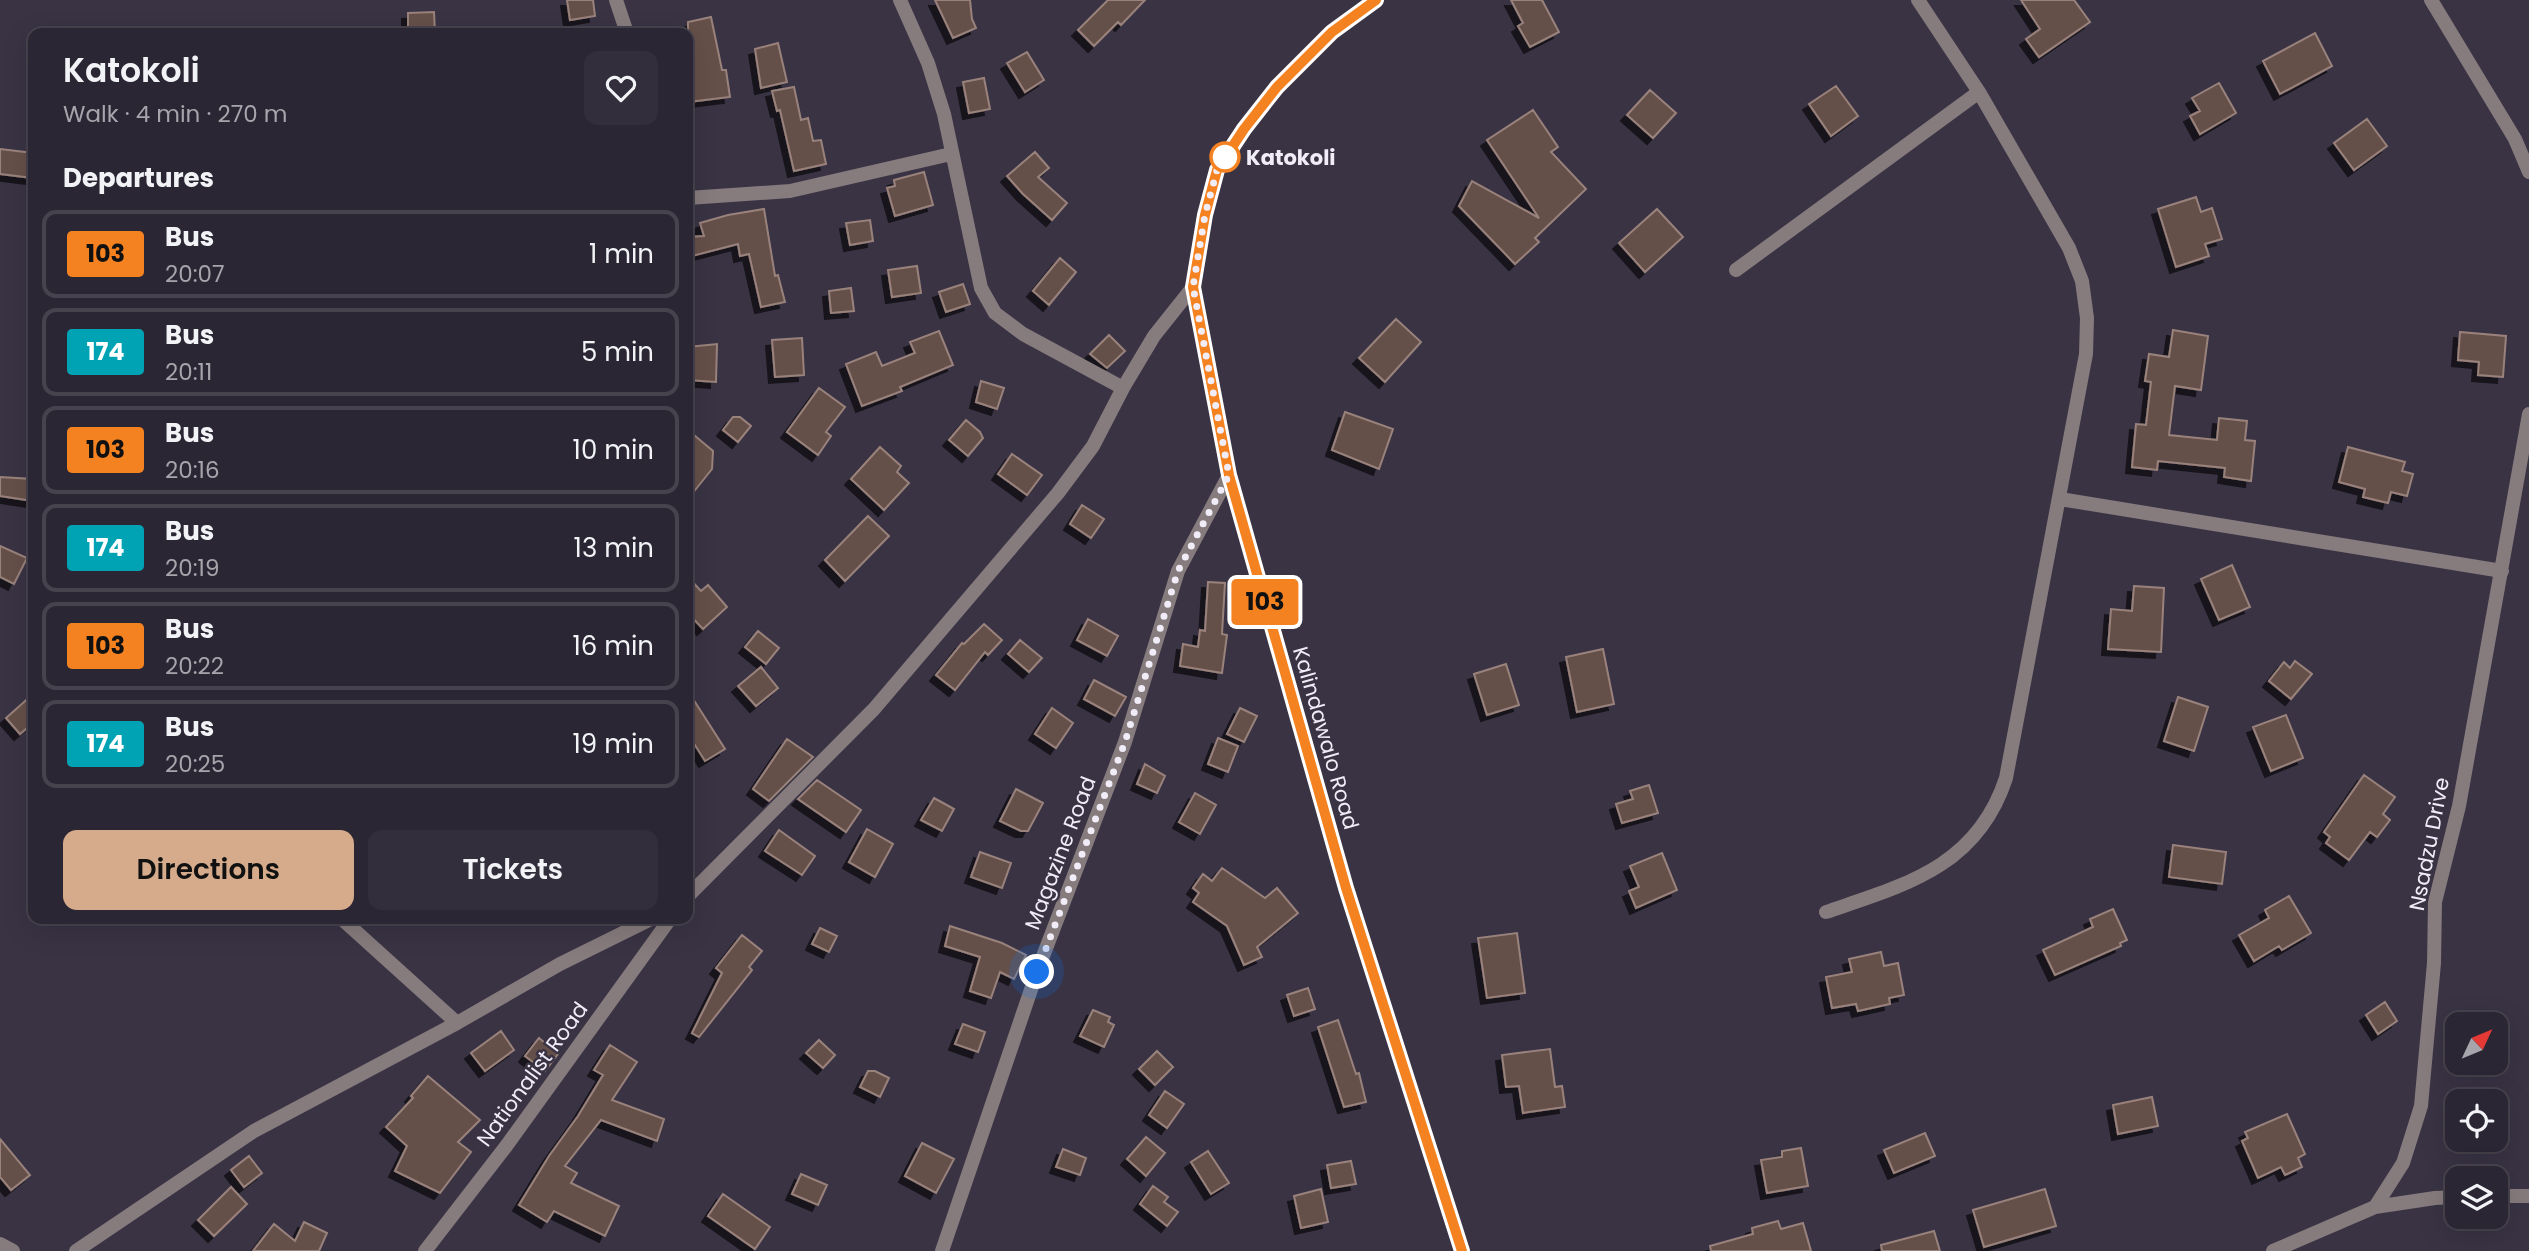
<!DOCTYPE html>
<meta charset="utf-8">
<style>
body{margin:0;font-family:Poppins,sans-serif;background:#332e3b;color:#f1f3f6;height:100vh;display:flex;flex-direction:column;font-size:26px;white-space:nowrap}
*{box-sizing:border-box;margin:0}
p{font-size:23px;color:#a6a5ac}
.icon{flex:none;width:38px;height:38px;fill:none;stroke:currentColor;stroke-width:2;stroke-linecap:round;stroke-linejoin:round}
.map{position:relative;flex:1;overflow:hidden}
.sheet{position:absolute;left:28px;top:28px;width:665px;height:896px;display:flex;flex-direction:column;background:#2b2633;border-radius:14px;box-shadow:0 7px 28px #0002,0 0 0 2px #47434e}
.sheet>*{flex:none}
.badge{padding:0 14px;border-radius:5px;font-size:24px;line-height:46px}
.needle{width:46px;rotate:46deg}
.fabs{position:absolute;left:2445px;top:1012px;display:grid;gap:14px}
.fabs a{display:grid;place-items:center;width:63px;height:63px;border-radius:14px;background:#2b2633;box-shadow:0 7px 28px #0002,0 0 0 2px #47434e;font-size:35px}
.you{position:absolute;width:35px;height:35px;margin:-18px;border:5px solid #fff;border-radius:50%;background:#1a73e8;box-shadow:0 0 0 10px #1a73e833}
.map>.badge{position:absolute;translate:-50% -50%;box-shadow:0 0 0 4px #fff}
h2{padding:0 35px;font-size:26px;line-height:63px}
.round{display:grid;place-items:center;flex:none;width:74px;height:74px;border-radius:14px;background:#332e3b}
.overview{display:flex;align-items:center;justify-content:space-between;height:119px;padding:0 35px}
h1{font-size:33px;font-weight:600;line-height:52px}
.primary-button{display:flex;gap:14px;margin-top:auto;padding:14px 35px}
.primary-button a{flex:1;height:80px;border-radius:14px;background:#d6ab8b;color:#111;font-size:28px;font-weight:600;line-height:80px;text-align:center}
.primary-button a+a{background:#332e3b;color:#f1f3f6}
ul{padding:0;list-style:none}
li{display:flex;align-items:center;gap:21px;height:88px;margin:0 14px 10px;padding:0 21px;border:4px solid #47434e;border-radius:14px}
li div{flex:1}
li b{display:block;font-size:26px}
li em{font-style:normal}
li .badge{min-width:77px;font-weight:700;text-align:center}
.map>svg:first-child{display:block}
.building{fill:#65504a;stroke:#9a827c;stroke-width:2;filter:url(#shadow)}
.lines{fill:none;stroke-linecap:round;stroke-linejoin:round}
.street{stroke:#867b7d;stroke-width:14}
.secondary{stroke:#b2a1a4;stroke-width:14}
.line-casing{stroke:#fff;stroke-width:16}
.line{stroke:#f58220;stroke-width:10}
.walk{stroke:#f1edf8;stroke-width:7;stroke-dasharray:0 12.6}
.stop-dot{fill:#fff;stroke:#f58220;stroke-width:3.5}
.labels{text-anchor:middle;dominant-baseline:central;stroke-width:5;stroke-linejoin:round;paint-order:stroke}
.stop-label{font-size:21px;font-weight:bold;fill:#f1edf8;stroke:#393344;text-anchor:start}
.street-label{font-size:21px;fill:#f1edf8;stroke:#393344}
</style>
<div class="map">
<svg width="2529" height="1251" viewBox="0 0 2529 1251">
<defs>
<filter id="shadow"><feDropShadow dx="-6" dy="6" stdDeviation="0" flood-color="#0009"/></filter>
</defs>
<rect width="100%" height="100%" fill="#393344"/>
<path class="building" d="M567,0H593L595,16L570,20Z
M935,0H970L972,19L976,28L953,38Z
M1108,0H1145L1121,25L1118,22L1094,46L1078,30Z
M1511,0H1542L1559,32L1530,47L1518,26L1523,23Z
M2021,0H2074L2090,22L2039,57L2026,39L2040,29Z
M434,12L435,33H408V13Z
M711,17L722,70H726L730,97L688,102V22Z
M2315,33L2332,66L2280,94L2263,61Z
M778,43L787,82L761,88L755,49Z
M1027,52L1044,80L1025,92L1007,63Z
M984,78L990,109L969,113L963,82Z
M2219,83L2236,113L2200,134L2190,116L2200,111L2192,98Z
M1836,86L1858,116L1831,136L1809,104Z
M794,87L801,120L808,118L813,141L821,140L826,164L794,171L780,110L777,111L772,91Z
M1650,90L1676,113L1653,138L1627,115Z
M1533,110L1558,147L1551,152L1586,189L1535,238L1539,242L1515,264L1459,206L1472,181L1539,218L1487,140Z
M2367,119L2387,146L2354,170L2334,143Z
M0,149L33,153V178L0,174Z
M1035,152L1049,168L1038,177L1067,203L1052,220L1023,194L1007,176Z
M924,172L933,205L895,216L887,188L895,186L894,180Z
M2196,197L2201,212L2212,208L2222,239L2205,244L2209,256L2176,267L2158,209Z
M764,209L775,276L778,275L785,302L761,307L749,254L740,256L738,244L688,257V237L704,236L700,223L728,215Z
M1657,209L1683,237L1645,272L1619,243Z
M870,220L873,241L850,245L846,223Z
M1060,258L1076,272L1049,305L1033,291Z
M917,266L921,293L892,297L888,270Z
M963,284L970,304L946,312L939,292Z
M851,288L854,311L831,313L829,291Z
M1396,319L1421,342L1385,382L1359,358Z
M2173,330L2208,336L2201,390L2175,386L2169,435L2217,440L2219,418L2247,421L2245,440L2255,441L2251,481L2224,477L2225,468L2158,461L2157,470L2132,467L2136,424L2146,425L2151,382L2145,381L2149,354L2169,357Z
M939,331L953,365L900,387L902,391L862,406L846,364L876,352L882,366L915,353L910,342Z
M2460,332L2506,336L2503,377L2478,375L2479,362L2458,360Z
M1109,335L1125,351L1107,368L1090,354Z
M802,338L804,375L775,377L772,340Z
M717,344L716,382L688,380V347Z
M981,381L1004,388L997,409L976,402Z
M819,388L845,407L826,432L831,436L818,455L787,432Z
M1345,412L1393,429L1379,469L1332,450Z
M733,417H740L751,426L738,442L723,430Z
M966,420L980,432L983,438L968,456L949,440Z
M688,430L713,451L712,469L688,499Z
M880,447L901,466L897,472L909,483L884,510L851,479Z
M2348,447L2405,462L2402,471L2413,474L2407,496L2391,492L2388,503L2363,497L2365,489L2339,482Z
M1012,454L1042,475L1027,495L998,474Z
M0,477L33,479V501L0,496Z
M1082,505L1104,519L1091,538L1070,524Z
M868,516L889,536L845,581L825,560Z
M0,546L27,558L14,584L0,577Z
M2232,565L2250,607L2219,620L2201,579Z
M688,577L701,591L708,585L727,607L703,629L688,613Z
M1208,582L1225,583L1222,634L1227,635L1222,673L1180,666L1183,644L1198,647L1200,630L1205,631Z
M2134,586L2164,588L2161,652L2108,649L2111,609L2132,611Z
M1088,619L1118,636L1107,656L1077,640Z
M984,624L1002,640L988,655L985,652L955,690L936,675L962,643L964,644Z
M758,631L779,648L766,664L745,647Z
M1020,640L1042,658L1029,672L1008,654Z
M1603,649L1614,704L1577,712L1566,657Z
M2295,661L2312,674L2291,699L2269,681L2284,662L2290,668Z
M1506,664L1519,705L1487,715L1474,674Z
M761,667L778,688L756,706L738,686Z
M1094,680L1126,697L1115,716L1084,699Z
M688,691L725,749L705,761L688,734Z
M33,694V723L20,734L6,718Z
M2178,697L2208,707L2194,751L2164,741Z
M1052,708L1073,723L1056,748L1035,734Z
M1240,708L1257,716L1244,742L1227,734Z
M2286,715L2303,758L2271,771L2253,727Z
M1218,738L1238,746L1228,772L1208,764Z
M787,739L813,757L769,801L753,789Z
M1145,764L1165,776L1157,793L1137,784Z
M2364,775L2395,797L2383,814L2390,820L2377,837L2370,832L2349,860L2326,843L2330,837L2324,832Z
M817,780L861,810L846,832L798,799Z
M1649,785L1658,813L1622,823L1616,804L1633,799L1630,791Z
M1016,789L1043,803L1028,831H1021L1000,821Z
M1195,793L1216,805L1200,834L1179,822Z
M934,798L954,809L942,831L921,820Z
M867,829L893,844L875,877L849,862Z
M779,830L815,856L802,875L765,851Z
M2173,845L2226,852L2222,884L2169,877Z
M980,852L1011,863L1002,888L971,877Z
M1662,853L1677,890L1636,908L1629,891L1639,887L1630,866Z
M1222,868L1265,898L1277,888L1298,913L1257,947L1262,957L1244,965L1227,926L1193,902L1199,893L1193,888L1203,874L1212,881Z
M2289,896L2311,933L2282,950L2279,946L2254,961L2239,935L2269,918L2265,910Z
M2113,909L2127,940L2120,943L2121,946L2055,975L2043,950L2093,927L2090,919Z
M950,926L1002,943L1026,955L1014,979L1000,972L991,998L970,991L980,957L945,946Z
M820,928L837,936L829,952L812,944Z
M1517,933L1525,993L1487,998L1478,938Z
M742,935L762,951L749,967L752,970L699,1037L692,1033L722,973L716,968Z
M1881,952L1884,966L1898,963L1904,995L1889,998L1890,1004L1858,1011L1856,1004L1832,1008L1826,977L1852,972L1849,959Z
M1308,988L1315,1009L1294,1016L1287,995Z
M2385,1002L2397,1021L2378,1034L2366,1015Z
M1093,1010L1110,1017L1108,1022L1114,1025L1104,1047L1080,1036Z
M1338,1020L1356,1074L1359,1073L1366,1102L1344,1107L1318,1027Z
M963,1024L985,1032L978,1052L955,1044Z
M501,1031L514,1050L485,1071L471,1053Z
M539,1038L558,1054L545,1071L525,1056Z
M819,1040L835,1055L823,1068L806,1053Z
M610,1045L637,1062L612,1100L664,1119L657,1141L601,1120L565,1166L577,1173L571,1183L619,1206L605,1236L554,1211L547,1222L519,1205L549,1156L578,1116L603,1075L594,1070Z
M1550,1049L1555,1087L1562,1086L1565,1107L1523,1113L1519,1086L1506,1087L1502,1055Z
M1157,1051L1173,1067L1155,1085L1139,1069Z
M868,1071H875L889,1078L880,1097L860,1087Z
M428,1076L480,1120L458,1142L471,1152L440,1193L395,1171L407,1146L386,1127L413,1098L411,1096Z
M1165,1091L1184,1104L1167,1128L1149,1115Z
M2152,1097L2158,1126L2118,1134L2113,1105Z
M2287,1114L2305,1154L2298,1158L2302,1167L2285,1175L2281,1167L2258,1178L2242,1141L2248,1138L2245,1132Z
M1925,1133L1935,1156L1894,1173L1884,1150Z
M1146,1137L1165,1153L1146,1176L1127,1159Z
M0,1139L30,1175L11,1190L0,1177Z
M922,1143L954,1159L936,1193L905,1176Z
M1801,1148L1808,1186L1767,1193L1761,1160L1782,1157V1151Z
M1063,1149L1086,1158L1080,1175L1056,1167Z
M1208,1151L1229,1183L1211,1194L1191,1162Z
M249,1156L262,1173L244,1187L231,1170Z
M1351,1161L1356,1184L1331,1188L1327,1165Z
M801,1174L827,1185L818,1205L792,1194Z
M1153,1186L1168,1197L1164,1202L1178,1212L1167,1226L1140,1204Z
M231,1187L247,1204L214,1236L198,1220Z
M1321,1189L1328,1222L1301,1228L1294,1196Z
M2045,1189L2056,1226L1984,1247L1973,1210Z
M723,1194L770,1227L755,1249L708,1216Z
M1778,1221L1781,1229L1803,1223L1811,1251H1711L1710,1246L1753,1234L1752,1228Z
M304,1222L327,1233L319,1251H253L274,1224L295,1241Z
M1934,1231L1940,1251H1882L1881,1245Z"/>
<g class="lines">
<path class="street" d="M616,0L627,33
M900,0L928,63L944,114L981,288L995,313L1023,334L1123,388
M2431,0L2515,139L2529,172
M688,198L790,191L951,154
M1736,270L1979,92
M2060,499L2502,571
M688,896L874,709L1058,493L1093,446L1123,388L1154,336L1193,287
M1826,912C1905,885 1977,867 2006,778L2086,354L2087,318L2082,281L2069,248L1979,92L1918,0
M342,919L457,1023
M2496,1196H2529
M2375,1207L2403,1163L2421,1106L2434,963L2435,902L2459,806L2529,414
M0,1244L13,1251
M76,1251L254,1131L457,1023L560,964L651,919
M425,1251L507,1145L670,919
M942,1251L1037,972L1125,742L1178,571L1229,475
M2273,1251L2375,1207L2435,1198L2457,1197"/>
<path class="secondary" d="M1376,0L1332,32L1277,87L1244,129L1217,170L1205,215L1193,287L1229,475L1346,888L1462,1251"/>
</g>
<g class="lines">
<defs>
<path id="line" d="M1376,0L1332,32L1277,87L1244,129L1217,170L1205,215L1193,287L1229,475L1346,888L1462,1251"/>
</defs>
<use href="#line" class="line-casing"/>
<use href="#line" class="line"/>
<path class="walk" d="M1037,972L1125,742L1178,571L1229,475L1193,287L1205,215L1217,170L1230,149L1225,157"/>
</g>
<circle class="stop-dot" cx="1225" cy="157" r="14"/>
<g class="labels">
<g class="stop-label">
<text x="1246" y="157">Katokoli</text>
</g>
<g class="street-label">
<text transform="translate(1326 738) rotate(74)">Kalindawalo Road</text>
<text transform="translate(2429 844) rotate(-79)">Nsadzu Drive</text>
<text transform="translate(1060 853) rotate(-69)">Magazine Road</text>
<text transform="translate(532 1074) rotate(-54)">Nationalist Road</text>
</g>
</g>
</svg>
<div class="fabs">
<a><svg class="needle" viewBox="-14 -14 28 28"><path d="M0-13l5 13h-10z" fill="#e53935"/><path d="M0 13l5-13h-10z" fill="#a6a5ac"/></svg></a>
<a><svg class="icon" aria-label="locate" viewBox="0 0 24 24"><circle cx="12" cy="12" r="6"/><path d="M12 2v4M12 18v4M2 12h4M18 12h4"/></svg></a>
<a><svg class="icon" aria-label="layers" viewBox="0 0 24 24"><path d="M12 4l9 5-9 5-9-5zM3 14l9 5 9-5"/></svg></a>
</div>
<div class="you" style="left:1037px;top:972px"></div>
<b class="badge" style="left:1265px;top:602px;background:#f58220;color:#111">103</b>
<section class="sheet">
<div class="overview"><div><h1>Katokoli</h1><p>Walk · 4 min · 270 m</p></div><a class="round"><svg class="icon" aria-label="heart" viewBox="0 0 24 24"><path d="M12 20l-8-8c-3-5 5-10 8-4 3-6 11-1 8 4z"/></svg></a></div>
<h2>Departures</h2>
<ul>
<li><span class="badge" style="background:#f58220;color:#111">103</span><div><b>Bus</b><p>20:07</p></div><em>1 min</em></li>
<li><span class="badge" style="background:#00a3b4;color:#fff">174</span><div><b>Bus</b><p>20:11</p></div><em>5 min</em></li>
<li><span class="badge" style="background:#f58220;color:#111">103</span><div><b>Bus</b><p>20:16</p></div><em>10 min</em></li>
<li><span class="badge" style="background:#00a3b4;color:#fff">174</span><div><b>Bus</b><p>20:19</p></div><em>13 min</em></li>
<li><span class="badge" style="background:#f58220;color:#111">103</span><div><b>Bus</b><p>20:22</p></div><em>16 min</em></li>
<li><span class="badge" style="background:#00a3b4;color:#fff">174</span><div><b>Bus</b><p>20:25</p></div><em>19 min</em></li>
</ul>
<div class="primary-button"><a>Directions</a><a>Tickets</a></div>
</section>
</div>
